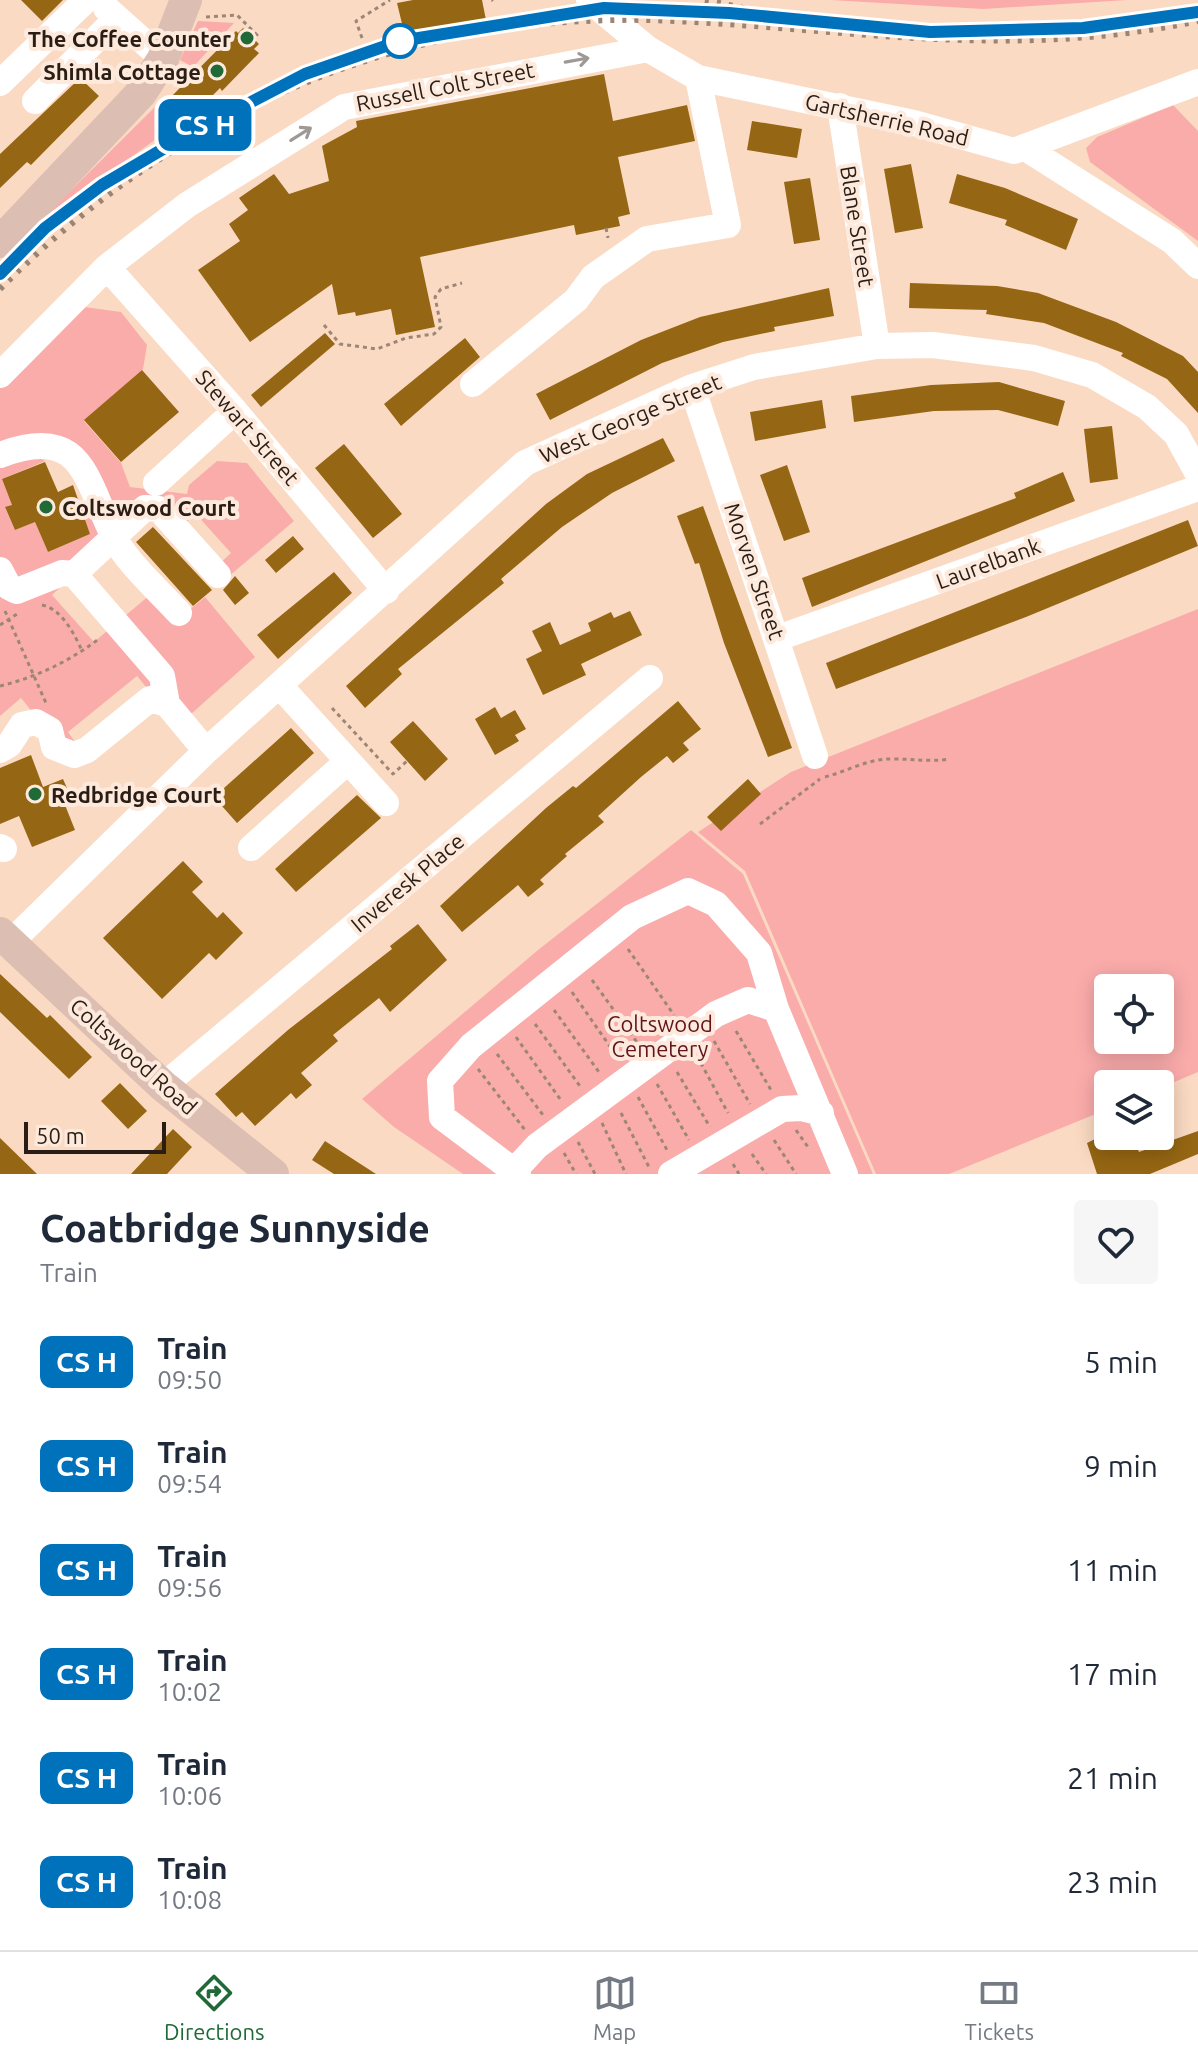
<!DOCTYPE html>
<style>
body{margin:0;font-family:Ubuntu,sans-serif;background:#f6f6f7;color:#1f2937;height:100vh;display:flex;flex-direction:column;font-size:30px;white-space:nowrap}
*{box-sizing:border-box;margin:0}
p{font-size:26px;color:#747a83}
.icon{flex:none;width:44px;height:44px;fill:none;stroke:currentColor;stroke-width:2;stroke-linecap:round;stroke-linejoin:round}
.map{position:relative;height:1174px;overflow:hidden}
.details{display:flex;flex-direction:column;background:#fff;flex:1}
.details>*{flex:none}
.badge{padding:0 16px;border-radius:12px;font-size:28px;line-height:52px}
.tools{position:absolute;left:1094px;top:974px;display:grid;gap:16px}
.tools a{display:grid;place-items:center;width:80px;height:80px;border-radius:8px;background:#fff;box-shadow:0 4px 20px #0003;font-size:40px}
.scale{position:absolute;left:24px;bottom:20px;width:142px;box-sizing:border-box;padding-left:8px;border:4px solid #291d15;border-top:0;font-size:22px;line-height:28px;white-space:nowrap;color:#291d15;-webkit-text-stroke:6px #feeadc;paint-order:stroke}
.map>.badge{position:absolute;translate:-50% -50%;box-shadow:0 0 0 4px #fff}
.round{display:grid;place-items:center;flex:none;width:84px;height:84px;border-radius:8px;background:#f6f6f7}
.summary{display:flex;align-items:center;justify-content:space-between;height:136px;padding:0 40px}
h1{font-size:38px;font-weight:700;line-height:60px}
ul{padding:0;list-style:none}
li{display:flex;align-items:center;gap:24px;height:104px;padding:0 40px}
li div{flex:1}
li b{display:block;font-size:30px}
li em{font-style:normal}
li .badge{min-width:88px;font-weight:700;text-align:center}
.tabs{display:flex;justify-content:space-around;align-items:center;height:112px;border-top:2px solid #e0e1e3;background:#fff;font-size:22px;color:#747a83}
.tabs a{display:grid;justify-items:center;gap:4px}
.tabs .current{color:#206a37}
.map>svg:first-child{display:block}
.green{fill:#faacab;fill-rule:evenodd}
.building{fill:#956613}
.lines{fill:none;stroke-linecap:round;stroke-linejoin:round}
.path{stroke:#9e8676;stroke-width:3;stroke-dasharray:4 4;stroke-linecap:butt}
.minor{stroke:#fff;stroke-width:26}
.major{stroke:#dcbeb3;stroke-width:32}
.rail{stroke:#9b8474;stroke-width:6;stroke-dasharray:4 8;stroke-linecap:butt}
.oneway{stroke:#9f9996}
.line-casing{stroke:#fff;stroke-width:18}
.line{stroke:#0072bc;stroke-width:12}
.poi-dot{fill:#206a37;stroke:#feeadc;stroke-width:3}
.stop-dot{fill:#fff;stroke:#0072bc;stroke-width:4}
.labels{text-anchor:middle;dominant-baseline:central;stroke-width:8;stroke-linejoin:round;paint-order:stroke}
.poi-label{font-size:22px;font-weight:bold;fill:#291d15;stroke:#feeadc;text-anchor:end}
.street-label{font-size:22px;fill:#291d15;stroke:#feeadc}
.park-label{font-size:22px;fill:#62131c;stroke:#feeadc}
</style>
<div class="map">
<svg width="1198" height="1174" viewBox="0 0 1198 1174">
<rect width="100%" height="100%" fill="#fbdac3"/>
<path class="green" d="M831,0H1127L983,9Z
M198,21L234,23L193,67L180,60Z
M159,103L179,123L39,222Z
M1173,105L1198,131V241L1090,162L1086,148L1097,137Z
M70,305L121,312L147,345L143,369L84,421L121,463L130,487L187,494L189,485L217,461L247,463L294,521L222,582L213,570L231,553L196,514L178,529L159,509L74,574L52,595L94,642L157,589L182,616L205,597L255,657L182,722L161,677L147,688L137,676L68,732L82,752L34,714L21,698L0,716V375ZM23,448L73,457L100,502L80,509L90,534L48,552L35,522L15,530L5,508L12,505L2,479L45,461Z
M1198,609V1072L1160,1088V1084H1108V1109L949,1174H876L745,871L698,832L791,772ZM1108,988H1160V1040H1108Z
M691,830L743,874L873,1174H463L394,1127L362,1099L538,950Z"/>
<path class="building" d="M21,0H63L42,21Z
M413,0H482L486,20L405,36L397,3Z
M243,28L259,44L254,49L259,53L222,91L220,88L207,101L202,97L182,119L165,103L236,31L238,33Z
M604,74L613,121L687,105L695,141L618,157L630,214L618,217L620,226L576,235L574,225L420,257L435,327L396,335L391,309L356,316L355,312L338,315L332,284L250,342L198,270L240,241L229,224L248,210L239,198L274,174L289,194L329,181L322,146L357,127L356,121Z
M80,78L99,96L31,165L27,162L0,188V154Z
M752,121L802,129L797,158L747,150Z
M911,164L923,228L895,233L884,169Z
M957,174L1005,188L1078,219L1066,250L1005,225L1007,220L949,203Z
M810,178L820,240L794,244L784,182Z
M910,283L997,286L1038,293L1116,322L1183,356L1198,372V413L1167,379L1121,356L1123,353L1044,323L986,314L987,310L909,308Z
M829,288L834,316L774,327L775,331L723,342L662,363L550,420L536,394L641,340L700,317Z
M325,333L335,344L261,407L251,395Z
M465,338L480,357L401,426L384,404Z
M142,370L179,412L121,462L84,420Z
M999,382L1065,401L1058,426L998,410L934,411L854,422L851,396L931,385Z
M822,400L826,428L755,441L750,412Z
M1112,426L1118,479L1090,483L1084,429Z
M663,438L675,461L612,493L562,527L501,579L504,583L398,669L402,674L365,708L346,686L546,504L587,474Z
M344,444L402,514L373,538L315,468Z
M45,462L58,492L73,485L90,534L48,552L35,522L15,530L5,507L12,505L2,479Z
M787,465L810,532L784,541L760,475Z
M1063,472L1075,501L812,607L802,578L1016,498L1014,493Z
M703,506L792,748L768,757L724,643L699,563L695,564L677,516Z
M1188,520L1198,546L1026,617L836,689L826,663Z
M153,527L212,590L193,606L136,542Z
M293,536L304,549L276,573L265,560Z
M334,572L352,593L278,659L257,635Z
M235,576L249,593L235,605L223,590Z
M630,611L642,635L581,664L586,675L543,695L526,659L542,651L532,631L550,622L560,645L591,631L588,623L611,612L614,618Z
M678,701L701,729L683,743L689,750L673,763L667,756L641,777L598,816L604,822L565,854L567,856L540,880L544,884L528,897L518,885L462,932L440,906L546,808L573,786L576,788Z
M495,707L501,718L515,710L526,729L515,735L519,741L495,755L475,719Z
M413,721L448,759L425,781L390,742Z
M291,728L314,753L237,823L214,797Z
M31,755L43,787L63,779L73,802L65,805L75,830L32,847L19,816L0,824V768Z
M748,779L761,794L721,831L707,817Z
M357,795L381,818L296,892L275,869Z
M183,861L203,882L192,892L217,918L223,912L243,933L216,960L209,953L162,999L103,938Z
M418,924L447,960L390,1012L379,998L333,1035L338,1041L301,1073L312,1085L296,1099L291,1093L255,1126L242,1112L236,1117L215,1094L288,1030L392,949L390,946Z
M0,974L47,1018L50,1015L92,1057L69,1079L0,1012Z
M120,1083L147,1111L128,1129L101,1101Z
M173,1129L192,1147L167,1174H131Z
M1198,1131V1154L1150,1174H1097L1087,1143L1101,1136H1132L1139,1152Z
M0,1138L37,1174H0Z
M325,1141L376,1174H334L312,1160Z"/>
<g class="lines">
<path class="path" d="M492,0L493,1
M206,17L237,15L257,35L254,38
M362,38L356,21L390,0
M606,228L608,238
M324,325L340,344L377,349L406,338L434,334L441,327L435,297L441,289L462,283
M42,605C62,609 75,635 82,651
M5,611L46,703
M0,625L17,614
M0,686C37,677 70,661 100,638
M332,708L393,774L407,761
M825,777C848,771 869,758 893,759C913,759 930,762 950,759
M760,824L820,779
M628,949L674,1015
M592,980L639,1045
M572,992L618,1058
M554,1010L599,1072
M535,1024L580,1086
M736,1031L771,1090
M516,1037L560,1099
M714,1041L750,1104
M497,1054L543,1115
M697,1056L728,1113
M478,1069L525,1130
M677,1072L710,1127
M657,1084L689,1140
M638,1097L667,1150
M621,1113L649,1167
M602,1123L626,1174
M796,1130L808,1147
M774,1140L796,1174
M578,1142L595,1174
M564,1153L576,1174
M752,1154L766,1174
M733,1164L739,1174"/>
<path class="minor" d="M589,0L648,49L698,78L914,123L1014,151L1198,82
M106,8L163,59
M0,83L86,0
M35,101L116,19
M840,106L877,346
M1027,149L1172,241L1198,266
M107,267L235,411L386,591
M0,375L107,267L187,205L344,107L648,49
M473,384L576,300L593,277L647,239L728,225L698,78
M692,387L815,756
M0,455C84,423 85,480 114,537C128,564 158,590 179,613
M156,483L235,411
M0,570L9,587L17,591L62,573L74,574L162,676L167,704L206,751
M74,574L145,508L159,509L218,575
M778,638L1198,488
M0,750L9,745L22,725L36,722L50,730L54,747L74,755L87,750L150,699L167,704
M348,761L386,803
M0,847L4,849
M251,848L348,761L279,685
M10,943L206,751L525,463L692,387L754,367L877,346L933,345L1034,358L1092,375L1147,407L1176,434L1198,474
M163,1086L650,678
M514,1171L442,1117L440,1081L471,1046L632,917L688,891L716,904L759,953L776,1009
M518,1174L514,1171L537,1146L716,1014L748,1000L776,1009L845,1174
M671,1174L782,1109L801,1108L821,1113"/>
<path class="major" d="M0,242L141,93L163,59L186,0
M0,933L163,1086L273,1174"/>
<path class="rail" d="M705,0L800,20
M0,289C183,106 415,8 675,21C857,30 1015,60 1198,21"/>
</g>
<defs><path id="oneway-shaft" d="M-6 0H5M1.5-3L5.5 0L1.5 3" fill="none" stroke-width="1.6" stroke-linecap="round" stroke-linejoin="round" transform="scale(2)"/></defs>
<g class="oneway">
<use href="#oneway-shaft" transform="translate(577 60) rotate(-10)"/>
<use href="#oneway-shaft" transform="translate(301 134) rotate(-32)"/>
</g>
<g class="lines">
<defs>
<path id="line" d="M0,274L45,228L102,185L180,139L305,74L400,41L604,8L729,13L930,32L1083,28L1198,12"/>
</defs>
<use href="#line" class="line-casing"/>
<use href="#line" class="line"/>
</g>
<g class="poi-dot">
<circle cx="247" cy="38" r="8"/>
<circle cx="217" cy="71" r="8"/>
<circle cx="46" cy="507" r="8"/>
<circle cx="35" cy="794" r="8"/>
</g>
<circle class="stop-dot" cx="400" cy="41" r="16"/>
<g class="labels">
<g class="poi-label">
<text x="231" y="38">The Coffee Counter</text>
<text x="201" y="71">Shimla Cottage</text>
<text x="62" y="507" text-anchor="start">Coltswood Court</text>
<text x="51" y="794" text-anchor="start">Redbridge Court</text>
</g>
<g class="street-label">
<text transform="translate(445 86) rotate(-11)">Russell Colt Street</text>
<text transform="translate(887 119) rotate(13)">Gartsherrie Road</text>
<text transform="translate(858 226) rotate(81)">Blane Street</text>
<text transform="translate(630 418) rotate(-23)">West George Street</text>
<text transform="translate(248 427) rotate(49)">Stewart Street</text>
<text transform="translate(988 563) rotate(-20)">Laurelbank</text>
<text transform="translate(755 571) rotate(71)">Morven Street</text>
<text transform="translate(407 882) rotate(-40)">Inveresk Place</text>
<text transform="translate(134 1056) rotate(42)">Coltswood Road</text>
</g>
<g class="park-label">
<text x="660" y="1023">Coltswood<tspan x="660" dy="25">Cemetery</tspan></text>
</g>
</g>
</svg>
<div class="tools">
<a><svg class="icon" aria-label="locate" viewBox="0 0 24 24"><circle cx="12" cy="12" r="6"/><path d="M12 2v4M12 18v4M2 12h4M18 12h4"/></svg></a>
<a><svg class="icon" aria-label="layers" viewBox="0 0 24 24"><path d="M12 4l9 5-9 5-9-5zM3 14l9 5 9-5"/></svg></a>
</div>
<div class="scale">50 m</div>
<b class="badge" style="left:205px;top:125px;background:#0072bc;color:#fff">CS H</b>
</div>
<section class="details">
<div class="summary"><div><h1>Coatbridge Sunnyside</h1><p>Train</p></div><a class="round"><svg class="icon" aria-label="heart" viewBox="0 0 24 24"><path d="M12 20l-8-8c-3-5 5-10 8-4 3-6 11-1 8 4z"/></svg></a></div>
<ul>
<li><span class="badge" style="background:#0072bc;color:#fff">CS H</span><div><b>Train</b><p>09:50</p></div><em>5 min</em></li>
<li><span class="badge" style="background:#0072bc;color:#fff">CS H</span><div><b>Train</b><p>09:54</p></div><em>9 min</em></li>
<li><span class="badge" style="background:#0072bc;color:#fff">CS H</span><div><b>Train</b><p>09:56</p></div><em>11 min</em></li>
<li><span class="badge" style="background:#0072bc;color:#fff">CS H</span><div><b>Train</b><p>10:02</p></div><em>17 min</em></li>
<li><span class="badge" style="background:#0072bc;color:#fff">CS H</span><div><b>Train</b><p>10:06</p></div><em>21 min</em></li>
<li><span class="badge" style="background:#0072bc;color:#fff">CS H</span><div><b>Train</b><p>10:08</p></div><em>23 min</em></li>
</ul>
</section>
<nav class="tabs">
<a class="current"><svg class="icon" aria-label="directions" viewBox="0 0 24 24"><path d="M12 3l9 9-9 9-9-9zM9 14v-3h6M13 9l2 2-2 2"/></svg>Directions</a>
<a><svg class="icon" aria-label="map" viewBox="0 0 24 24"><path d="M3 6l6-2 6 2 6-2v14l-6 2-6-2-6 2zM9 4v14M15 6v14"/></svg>Map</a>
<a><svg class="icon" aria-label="tickets" viewBox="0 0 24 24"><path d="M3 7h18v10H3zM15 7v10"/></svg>Tickets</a>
</nav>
